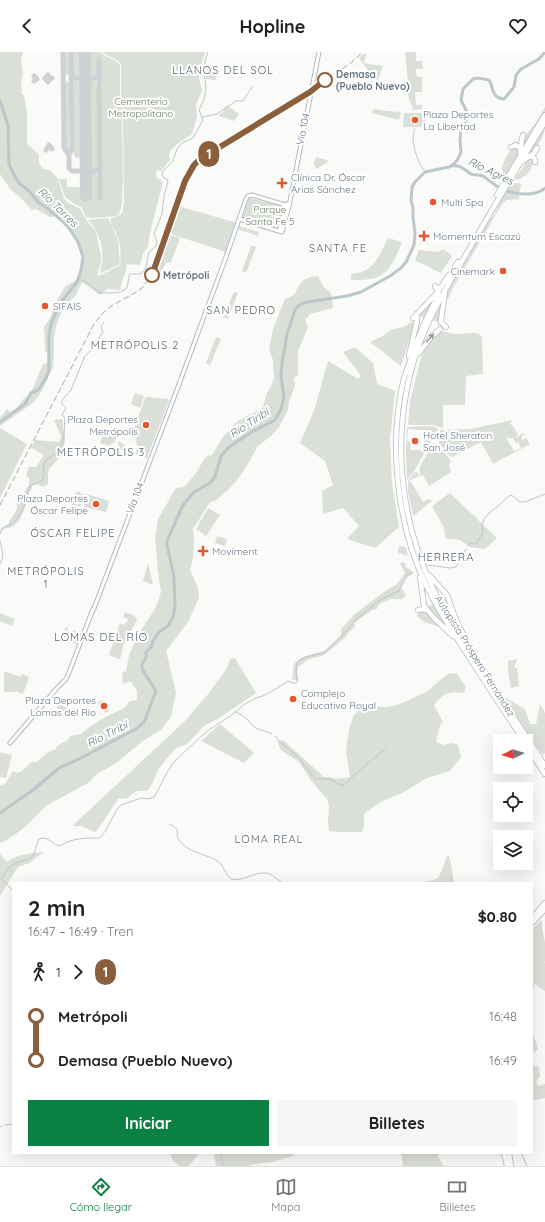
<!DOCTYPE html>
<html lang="es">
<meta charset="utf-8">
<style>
body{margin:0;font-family:Quicksand,sans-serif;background:#f6f6f6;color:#202124;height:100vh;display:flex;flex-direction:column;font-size:15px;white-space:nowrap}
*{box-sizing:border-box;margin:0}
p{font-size:13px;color:#757577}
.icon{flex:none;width:22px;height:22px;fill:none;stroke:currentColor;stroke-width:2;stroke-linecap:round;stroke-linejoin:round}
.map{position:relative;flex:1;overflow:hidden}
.side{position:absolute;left:12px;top:830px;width:521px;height:272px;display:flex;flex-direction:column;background:#fff;border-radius:0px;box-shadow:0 4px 16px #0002}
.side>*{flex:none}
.badge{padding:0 8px;border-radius:13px;font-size:14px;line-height:26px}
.needle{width:26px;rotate:265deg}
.fabs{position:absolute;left:493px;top:682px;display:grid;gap:8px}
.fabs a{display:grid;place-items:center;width:40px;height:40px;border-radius:0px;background:#fff;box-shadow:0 4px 16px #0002;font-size:20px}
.map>.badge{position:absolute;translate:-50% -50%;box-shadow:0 0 0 2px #fff}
.legs{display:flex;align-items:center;gap:6px;height:44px;padding:0 16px;font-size:13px}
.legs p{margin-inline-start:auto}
.headline{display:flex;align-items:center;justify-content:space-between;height:68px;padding:0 16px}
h1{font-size:22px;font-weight:700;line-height:30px}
.action{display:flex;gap:8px;margin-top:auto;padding:8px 16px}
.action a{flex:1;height:46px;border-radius:0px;background:#0b8043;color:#fff;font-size:16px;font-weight:700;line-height:46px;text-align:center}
.action a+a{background:#f6f6f6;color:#202124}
ul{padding:0 16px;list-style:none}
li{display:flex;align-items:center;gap:14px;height:44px;font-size:15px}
li i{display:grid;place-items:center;width:6px;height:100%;margin:0 5px;background:currentColor}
li i::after{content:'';width:10px;height:10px;margin:-5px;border:3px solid;border-radius:50%;background:#fff}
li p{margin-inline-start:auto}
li:first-child i{background:linear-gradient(#0000 50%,currentColor 0)}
li:last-child i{background:linear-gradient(currentColor 50%,#0000 0)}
header{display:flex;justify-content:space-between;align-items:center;height:52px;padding:0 16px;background:#fff;font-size:18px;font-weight:700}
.tab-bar{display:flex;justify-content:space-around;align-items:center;height:56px;border-top:1px solid #e0e0e0;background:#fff;font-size:11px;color:#757577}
.tab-bar a{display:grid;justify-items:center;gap:2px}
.tab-bar .active{color:#0b8043}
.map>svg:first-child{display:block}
.green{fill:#dadfd7;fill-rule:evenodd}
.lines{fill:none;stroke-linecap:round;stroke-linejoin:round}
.stream{stroke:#bbc7cb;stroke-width:1}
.river{stroke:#bbc7cb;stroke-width:3}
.taxiway{stroke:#ced2d4;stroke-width:5}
.runway{stroke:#ced2d4;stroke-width:12}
.secondary-casing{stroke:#b3babf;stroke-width:5}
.highway-casing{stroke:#b4b9bd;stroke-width:6}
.secondary{stroke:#fff;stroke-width:3}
.highway{stroke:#fff;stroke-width:4.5}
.rail{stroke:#a2aab0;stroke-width:1;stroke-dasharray:6 3;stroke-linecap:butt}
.oneway{fill:#939fa8}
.line-1-casing{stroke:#fff;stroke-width:9}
.line-1{stroke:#8b5e3c;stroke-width:6}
.stop-1-dot{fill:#fff;stroke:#8b5e3c;stroke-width:2}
.poi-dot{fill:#e4572e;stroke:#fff;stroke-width:1.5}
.labels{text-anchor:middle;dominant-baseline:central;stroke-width:4;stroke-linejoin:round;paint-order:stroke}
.stop-label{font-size:10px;font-weight:bold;fill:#657683;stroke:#fff;text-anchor:start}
.park-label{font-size:10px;fill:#687a64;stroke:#fff}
.poi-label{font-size:10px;fill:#657683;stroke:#fff;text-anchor:start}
.street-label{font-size:10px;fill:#657683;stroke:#fff}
.neighbourhood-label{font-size:11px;letter-spacing:1px;fill:#57646e;stroke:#fff}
.water-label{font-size:11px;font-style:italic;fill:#60757c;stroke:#fff}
</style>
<header><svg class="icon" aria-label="back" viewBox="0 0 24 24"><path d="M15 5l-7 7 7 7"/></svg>Hopline<svg class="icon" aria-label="heart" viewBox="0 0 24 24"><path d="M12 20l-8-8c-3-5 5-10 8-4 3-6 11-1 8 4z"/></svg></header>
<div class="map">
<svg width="545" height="1114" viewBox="0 0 545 1114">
<rect width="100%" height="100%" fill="#fafaf8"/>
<path class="green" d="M0,0H23L21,7L23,23L21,28L22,43H24L27,60V89L28,93L33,97L39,103V111L43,117L50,118L58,127L64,147L67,150L80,157L88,170L96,180L101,204V211L97,223H101L120,213C121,205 121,192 117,184C115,177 110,173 111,166L120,163L122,161L124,151L123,65L121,44V13C118,5 108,6 103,0H205L200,17L199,26L202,39L196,53L197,66L192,82L177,92L170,99L169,104L170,108L161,119L157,118L156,125L163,130L150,181L148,194L143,202L140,213L127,212C126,223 122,227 120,238L107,237L100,243L82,230L76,243L63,257L57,271L54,285V304L53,315L42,339L33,351L0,374V366L7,357L10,360L17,356L24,346L31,341L43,312L47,311V301L45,300L44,275L50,266L56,250L65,235L78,227C80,220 83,212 83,205C82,190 68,173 57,164L50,165L36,157L32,158L18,143L11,138L0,122Z
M65,0H69V22L67,23L65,20Z
M73,0H81V22L78,24L75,23L73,21Z
M89,0H101C106,7 116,6 120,13V44L122,65L123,128L122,152L119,162L116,164L92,166L86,165L81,155L73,151L65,145L59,127H67V135H82L83,147H90V122L92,121H96L98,123V145H102L101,7H97V22L95,23H91L89,20Z
M405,0H416V9H422L423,17H416V23L418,25H422V40H415L416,53H422V57L413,58C413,54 411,53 410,49C407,43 408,35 409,29H408Z
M363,2H366L364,11L383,14L377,31L359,6Z
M207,17L217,18L216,28L206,27Z
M76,28L80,29L81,32L82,103L79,106L75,105L74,103V30Z
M93,28H95L97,31L98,114L94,116H91L90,113L89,32L90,29Z
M67,29L69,31V98L67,97L66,90L65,33Z
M227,53L239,62L234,69L219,64L220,62L224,60L223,58Z
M545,55V59L522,97L525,84L535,72Z
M373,57L387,59L401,60L399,68L372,61Z
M404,61H426V75H403Z
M545,75C545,85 535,98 527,104Z
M515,94L520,99L505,127C498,113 506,107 512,95Z
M316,105L327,108L328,110L316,117L314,111Z
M530,106L533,107C534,119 523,127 513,129L522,117L528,107Z
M513,131H519L521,132L519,147L507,148L502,152L453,236L448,247L446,246L450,235L490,167L495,162L500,150L510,133Z
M249,146H250L284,154L279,176L277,177L242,166Z
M178,154L237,171L226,200L168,181Z
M105,166L109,167L118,189L120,211L118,213L101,221L100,220C104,207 103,191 96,179C94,175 91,172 88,168Z
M239,174L259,180L258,184L238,177Z
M167,182L180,186L171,210L166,211L161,219L155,216Z
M388,186L402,190C390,220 385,229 351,228V222C375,220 378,205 388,186Z
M251,194L256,195L246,221L242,219Z
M443,197L449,201L452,204L441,221L415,208L419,198L438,200Z
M318,224L323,234L331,241L333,256L310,262L305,268L308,275L298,299V323L294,326L295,334L289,350L288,358L279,375L271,384L258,394L249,410L238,427L228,438L215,449L210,450L193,477C195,487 194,509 190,518L198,536L199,546L188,570L166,599L176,641L171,665L161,678L144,688L115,712L97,722L88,731L46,754L25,775L10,786L0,791V733L5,732L13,719L17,721L22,719L31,710H37L48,700L56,697L57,694L68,688L70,684L81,682L92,673L109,663L123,657L130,649L137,648V639L131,630H128L123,632L122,629L123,619L126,620L129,603L138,583L156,555L161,540L158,520L155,486L158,467L176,436L184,435L196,421L206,404L212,403L223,385L238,369L263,356L266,343L272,332L274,325L273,308L269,298L273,277L285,247L294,243C301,230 303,225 318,224Z
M234,240L238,241L228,267L223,265Z
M433,248L424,266L418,264Z
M442,248L440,271L432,268Z
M411,270L414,271V275L401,314L370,290L383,284L391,278L406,274Z
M442,279L455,282L473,281L479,282L482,285L483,322L466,324L465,353H443V376L433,373H409L408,372L410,349L422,302C425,294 434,283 442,279Z
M216,285L221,287L210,313L206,311Z
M355,295L373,311L377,332L395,339L390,387L392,431L399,475L375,496L347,487L359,474L343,456L323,462L322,439L333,433L325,409L300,391L314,359L328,309L358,327L361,324L343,300Z
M135,341L144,344L140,356L131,352Z
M146,345L168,347L169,349L147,406L121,397L119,395L118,389L125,393L124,397L136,401L137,395H140V394L137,393L136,387L137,384L132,382L145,346Z
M63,367V377L65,382V388L63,402L49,417L48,421V432L43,435L36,431L32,434L31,438L29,440C28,450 21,470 12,475C7,477 4,475 0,479L1,476L9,472V468L11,467L17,457V452L29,433V426L26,423L29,415H36L44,403L31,396L35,388L59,390L61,384L54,368Z
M512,368L510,371L511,373H512L518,382L517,385L518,386L519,384L523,381L524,383L521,385L522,388L526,386L530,392L493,412L481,390L452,405C447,403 439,393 438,387C437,384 439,381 441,378L471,377ZM509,385L510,387L513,386L516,391L518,390L521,396L514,399L507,387Z
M428,374L436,375L438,377L413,421L407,428L406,398L407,376L408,375ZM408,377L432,379L431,387H424L423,398H410L411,390L407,389Z
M0,376L27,392L0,446Z
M105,377L118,382L114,391H112L110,394L100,391Z
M433,392H438L439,394L451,409L449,414L451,420L429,434L423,423L421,424L419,416Z
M415,420L418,421L420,424L410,428L423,450L429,447L432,449L413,464L408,440V429Z
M78,439L83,443L81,453L79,455L72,453L74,442Z
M450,441L497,486L485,497L470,495L460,488L455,487H446L443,474L432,454Z
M87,442L109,449L106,460L84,455Z
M208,456L220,463L206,484L196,477Z
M217,484L227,487L225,494L215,491Z
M399,494L406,495L408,504L398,501Z
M402,510L406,512L405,515L411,518L413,523C406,523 403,531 401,537L403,538L406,544L402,547H391L379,552L377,557L372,558L354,571L355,575L348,581L346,585L326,601L322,604L309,607L298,615L297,622L299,629L292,627L294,612L302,605L324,599L341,583V577L355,562L384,540L396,533L405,521L400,512Z
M148,511L153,533L143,529Z
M444,547H447L468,592L442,551V548Z
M433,552L450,580L430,559L428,555Z
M423,559L426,560L440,575L424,570L417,564L418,561Z
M125,560L135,564L137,568L124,591L120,607H119L109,603L120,571L124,573L126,570H127L128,567L123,565Z
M0,561L15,567L12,574L0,569Z
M66,575L68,576L66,585L78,589V587H76L78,582L73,580V578L81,581L77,592L62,587Z
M235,606L256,641L219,666L204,674L187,692L176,696L159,716L152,732L147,739C138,738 134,739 128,746L118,747C110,758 104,771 95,780L81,774H72L184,670L209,641L227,616L230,607Z
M517,607L514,616H517L519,634L511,636L508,618V609Z
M4,619L20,625L22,622L29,625L23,642L16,639L15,640H4Z
M450,621L457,622L466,635L464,641C449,640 444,640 434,653L443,670L440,673L436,690L444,693L451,691L458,693L461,705L450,719L427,726L404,740L379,751L364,762V772L362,780H341L329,779L328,770L329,755L327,747L310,727L299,710L281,698L277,689L283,688L324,725H330L336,727L350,725L346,699L349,677L354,663L368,650C384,660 399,653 415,645C418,643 422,642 426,640C434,634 441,626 450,621Z
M503,644L525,657L530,672H536L540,652L545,661V701L543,703L524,677Z
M102,648L109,659L105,661L98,650Z
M57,652H58L76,659C68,663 63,660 57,656Z
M220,672L254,701L244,711L201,689Z
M0,700L12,703L6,726L0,725Z
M44,800L29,811L18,815L0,844V802L7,810C18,802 30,801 44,800Z
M448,802L451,811L454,831H422L436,827L439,825Z
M542,868V876L545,890V909L544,911L545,910V939L535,932L532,942V877Z
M532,982L534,984L538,997L532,1002L534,1014L539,1015L540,1025L536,1029L538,1034L545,1032V1046L532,1049Z
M170,1101H199L189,1114H179L173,1109Z
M214,1101H294L293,1104L273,1110L255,1112L248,1114H216Z
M401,1101H438V1105L443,1113L446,1114H402L403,1112Z"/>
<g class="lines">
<path class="stream" d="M202,65L217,62L236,49H243L248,41L253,35
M415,77C409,88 418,111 425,120
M78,227L88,231L100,241C110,240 119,243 127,236L129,225L130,222H141L146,216L149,200L156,194L157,190L154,182L162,162L164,144L168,130L167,127L164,126L162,123L163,119L173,109L177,97L182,91L193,86L203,68L199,58L204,47L206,37L204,20L205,9L208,0
M0,482C3,473 10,474 16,468C24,459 27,446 29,435C33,431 38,433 42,428C47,422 41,415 45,410C48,405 54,404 58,400C65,392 64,376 65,366L62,363L66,356L62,352V348L71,338L85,304L94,295L101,282L103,281C102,276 99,276 104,270
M0,489C2,498 5,503 0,512
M468,494L470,491L476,492L483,481L482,474L484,467L489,461L496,456L510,443L513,444L520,450H525L545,442
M428,513L450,516L456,515L466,497
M236,660L243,664L249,669L252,673L256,676L272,682
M275,684L282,692L297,704L312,723L316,727H330L340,733H344L347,730L368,711L387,696
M169,772C175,774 179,778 177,784C184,800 203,801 216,808C224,812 225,824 232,827C242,830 254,820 265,821C272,821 277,828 283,831
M2,827L13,839
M0,828C5,824 6,817 12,813C17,809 27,809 32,805C35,802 36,792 39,787C47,784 51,790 58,794C63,793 66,790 70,789C79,786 90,786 100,786L106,778L116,759L121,753L141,746L148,747L154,745L159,736L168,719L173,711L198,687L210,677L229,665L245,652L256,646L263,644L274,638L288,629L293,631H296L297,629L296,619L297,612L300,608L306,605L326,600L342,584L358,566L380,548L399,539L407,523L413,520
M5,1073L13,1072
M0,1075L2,1074
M221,1101V1104L223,1114
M521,1101L527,1114"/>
<path class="river" d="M0,49L8,73L9,112L13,121L19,131L30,140L38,150L47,156L59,166L69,176L78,190L83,205L81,218L77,230L62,249L52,269L49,282V318L46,326L38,338L31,341L25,352L0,370
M452,114C461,113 464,117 471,122C475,124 479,122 483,124C488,127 493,132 498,135C510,142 534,146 545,136
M0,761L33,738L59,716L81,706L136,677L144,670L156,639L142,617V612L146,606V600L151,595L153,589L159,580L168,574L173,565L175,554L174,525L167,493V489L183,453L194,440L210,431L215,425L221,404L229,395L252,380L275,368L281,357L284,345L281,325L282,311L287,282L295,258L299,253L307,250L347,244L361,240L390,224L401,216L406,210L414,193L415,181L413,165V156L411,148L412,135L415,130L425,120L449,115L454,112L458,107L461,100L460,88L461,76L468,66V62L461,48L463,37L473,27L478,26L489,28C494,35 490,45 504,47L514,35L516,23L521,17L539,7L545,0"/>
<path class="taxiway" d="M63,0L64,96L69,103
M71,0L72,97L69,103V116L72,119H83L86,114C88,120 97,120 100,115
M85,0V2
M99,7L100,146
M71,22L75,26H81L85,22L87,25L90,26
M48,23L49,25L52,26L49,28L48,30L45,26Z
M34,24L37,27L34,29
M81,26L85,30L88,27L97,25L99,22
M46,98L49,93L52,97"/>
<path class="runway" d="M85,0L86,144"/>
<defs>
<path id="secondary" d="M239,167L282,180L289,154L319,0
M279,179L287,152
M93,559L178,335L226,205L246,147L248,144L252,143L289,154
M10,691L58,635L66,627L70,618L93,557"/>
<path id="highway" d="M545,70C520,111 495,152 471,194C452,226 432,258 419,293C390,375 397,463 435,541C449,569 467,594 485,620C505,651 525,683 545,714
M511,95L516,93L520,96
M520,102L522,87L523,83
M529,104L533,105L535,107V110
M523,109L534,101L537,96
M497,143L545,63
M448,226L458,210
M435,234L436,237L441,235
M445,241L441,268V270L446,275
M439,243C428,261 420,280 413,301C410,309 407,318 404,326C388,391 397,473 426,533C438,559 455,584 471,608C488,635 506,662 524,689
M413,266L438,240L449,223
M419,301L431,285L440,277
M409,304L417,269L416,266L417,263
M429,523L447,543L456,568L466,588
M420,525L424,554L434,566L453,584
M418,558L423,557L427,558
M526,693L545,722
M532,866L545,851
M532,871L545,857
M504,1101L507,1114
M509,1101L511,1114"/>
</defs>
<use href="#secondary" class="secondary-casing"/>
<use href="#highway" class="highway-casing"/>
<use href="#secondary" class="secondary"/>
<use href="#highway" class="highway"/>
<path class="rail" d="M0,453L94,272L102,262L111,254L133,242L142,236L152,223L185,129L195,113L200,107L311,39L325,28L351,11L363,0"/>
</g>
<defs><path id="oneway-solid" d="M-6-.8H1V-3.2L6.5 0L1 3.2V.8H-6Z"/></defs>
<use class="oneway" href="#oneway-solid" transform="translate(430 286) rotate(-49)"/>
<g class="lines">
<defs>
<path id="line-1" d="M152,223L185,129L194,113L200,107L310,40L325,28"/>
</defs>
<use href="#line-1" class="line-1-casing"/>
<use href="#line-1" class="line-1"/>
</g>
<g class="stop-1-dot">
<circle cx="325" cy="28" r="7"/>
<circle cx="152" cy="223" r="7"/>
</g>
<g class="poi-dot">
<circle cx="415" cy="68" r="4"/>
<path d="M280 125h4v4h4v4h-4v4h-4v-4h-4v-4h4z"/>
<circle cx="433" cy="150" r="4"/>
<path d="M422 178h4v4h4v4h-4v4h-4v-4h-4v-4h4z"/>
<circle cx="503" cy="219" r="4"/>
<circle cx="45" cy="254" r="4"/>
<circle cx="146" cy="373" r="4"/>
<circle cx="415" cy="389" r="4"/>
<circle cx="96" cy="452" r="4"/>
<path d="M201 493h4v4h4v4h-4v4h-4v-4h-4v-4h4z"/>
<circle cx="293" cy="647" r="4"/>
<circle cx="104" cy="654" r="4"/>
</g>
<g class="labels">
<g class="stop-label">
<text x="336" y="22">Demasa<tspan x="336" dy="12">(Pueblo Nuevo)</tspan></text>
<text x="163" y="223">Metrópoli</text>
</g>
<g class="park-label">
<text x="141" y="49">Cementerio<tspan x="141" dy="12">Metropolitano</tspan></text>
<text x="270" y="157">Parque<tspan x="270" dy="12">Santa Fe 5</tspan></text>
</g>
<g class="poi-label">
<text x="423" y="62">Plaza Deportes<tspan x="423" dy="12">La Libertad</tspan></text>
<text x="291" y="125">Clínica Dr. Óscar<tspan x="291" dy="12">Arias Sánchez</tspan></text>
<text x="441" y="150">Multi Spa</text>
<text x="433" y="184">Momentum Escazú</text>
<text x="495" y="219" text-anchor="end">Cinemark</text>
<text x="53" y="254">SIFAIS</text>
<text x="138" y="367" text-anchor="end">Plaza Deportes<tspan x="138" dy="12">Metrópolis</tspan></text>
<text x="423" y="383">Hotel Sheraton<tspan x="423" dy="12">San José</tspan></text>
<text x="88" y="446" text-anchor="end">Plaza Deportes<tspan x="88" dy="12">Óscar Felipe</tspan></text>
<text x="212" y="499">Moviment</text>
<text x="301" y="641">Complejo<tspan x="301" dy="12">Educativo Royal</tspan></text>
<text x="96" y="648" text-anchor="end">Plaza Deportes<tspan x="96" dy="12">Lomas del Río</tspan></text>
</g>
<g class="street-label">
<text transform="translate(303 77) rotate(-79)">Vía 104</text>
<text transform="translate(135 446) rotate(-69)">Vía 104</text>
<text transform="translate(475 604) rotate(58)">Autopista Próspero Fernández</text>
</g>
<g class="neighbourhood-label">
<text x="223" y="18">LLANOS DEL SOL</text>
<text x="338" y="196">SANTA FE</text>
<text x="241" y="258">SAN PEDRO</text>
<text x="135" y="293">METRÓPOLIS 2</text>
<text x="101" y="400">METRÓPOLIS 3</text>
<text x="73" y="481">ÓSCAR FELIPE</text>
<text x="446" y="505">HERRERA</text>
<text x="46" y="519">METRÓPOLIS<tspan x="46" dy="13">1</tspan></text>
<text x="101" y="585">LOMAS DEL RÍO</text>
<text x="269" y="787">LOMA REAL</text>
</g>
<g class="water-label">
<text transform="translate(491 119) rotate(26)">Río Agres</text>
<text transform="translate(58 155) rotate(44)">Río Torres</text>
<text transform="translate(249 371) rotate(-33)">Río Tiribí</text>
<text transform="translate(107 682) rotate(-27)">Río Tiribí</text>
</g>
</g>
</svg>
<div class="fabs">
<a><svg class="needle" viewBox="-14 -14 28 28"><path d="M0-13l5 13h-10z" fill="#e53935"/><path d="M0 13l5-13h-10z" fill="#757577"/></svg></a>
<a><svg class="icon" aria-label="locate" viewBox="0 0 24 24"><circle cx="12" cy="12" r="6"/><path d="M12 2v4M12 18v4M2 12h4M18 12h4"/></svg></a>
<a><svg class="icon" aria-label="layers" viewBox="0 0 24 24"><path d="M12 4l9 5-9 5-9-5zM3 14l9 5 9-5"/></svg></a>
</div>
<b class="badge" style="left:209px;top:102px;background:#8b5e3c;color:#fff">1</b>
<section class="side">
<div class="headline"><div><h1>2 min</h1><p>16:47 – 16:49 · Tren</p></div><b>$0.80</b></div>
<div class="legs"><svg class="icon" aria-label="walk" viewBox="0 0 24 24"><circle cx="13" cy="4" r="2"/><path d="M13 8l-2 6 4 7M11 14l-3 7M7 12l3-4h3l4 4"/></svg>1<svg class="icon" aria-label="forward" viewBox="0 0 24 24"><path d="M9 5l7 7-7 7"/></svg><b class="badge" style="background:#8b5e3c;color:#fff">1</b></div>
<ul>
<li><i style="color:#8b5e3c"></i><b>Metrópoli</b><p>16:48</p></li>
<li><i style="color:#8b5e3c"></i><b>Demasa (Pueblo Nuevo)</b><p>16:49</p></li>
</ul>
<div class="action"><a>Iniciar</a><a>Billetes</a></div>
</section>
</div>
<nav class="tab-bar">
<a class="active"><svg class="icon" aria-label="directions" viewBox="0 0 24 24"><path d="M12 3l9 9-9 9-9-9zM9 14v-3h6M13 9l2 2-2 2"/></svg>Cómo llegar</a>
<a><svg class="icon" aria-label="map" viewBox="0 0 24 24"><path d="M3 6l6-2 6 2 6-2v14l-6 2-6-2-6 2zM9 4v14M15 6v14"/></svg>Mapa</a>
<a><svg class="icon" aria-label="tickets" viewBox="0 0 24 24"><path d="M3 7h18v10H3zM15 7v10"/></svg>Billetes</a>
</nav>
